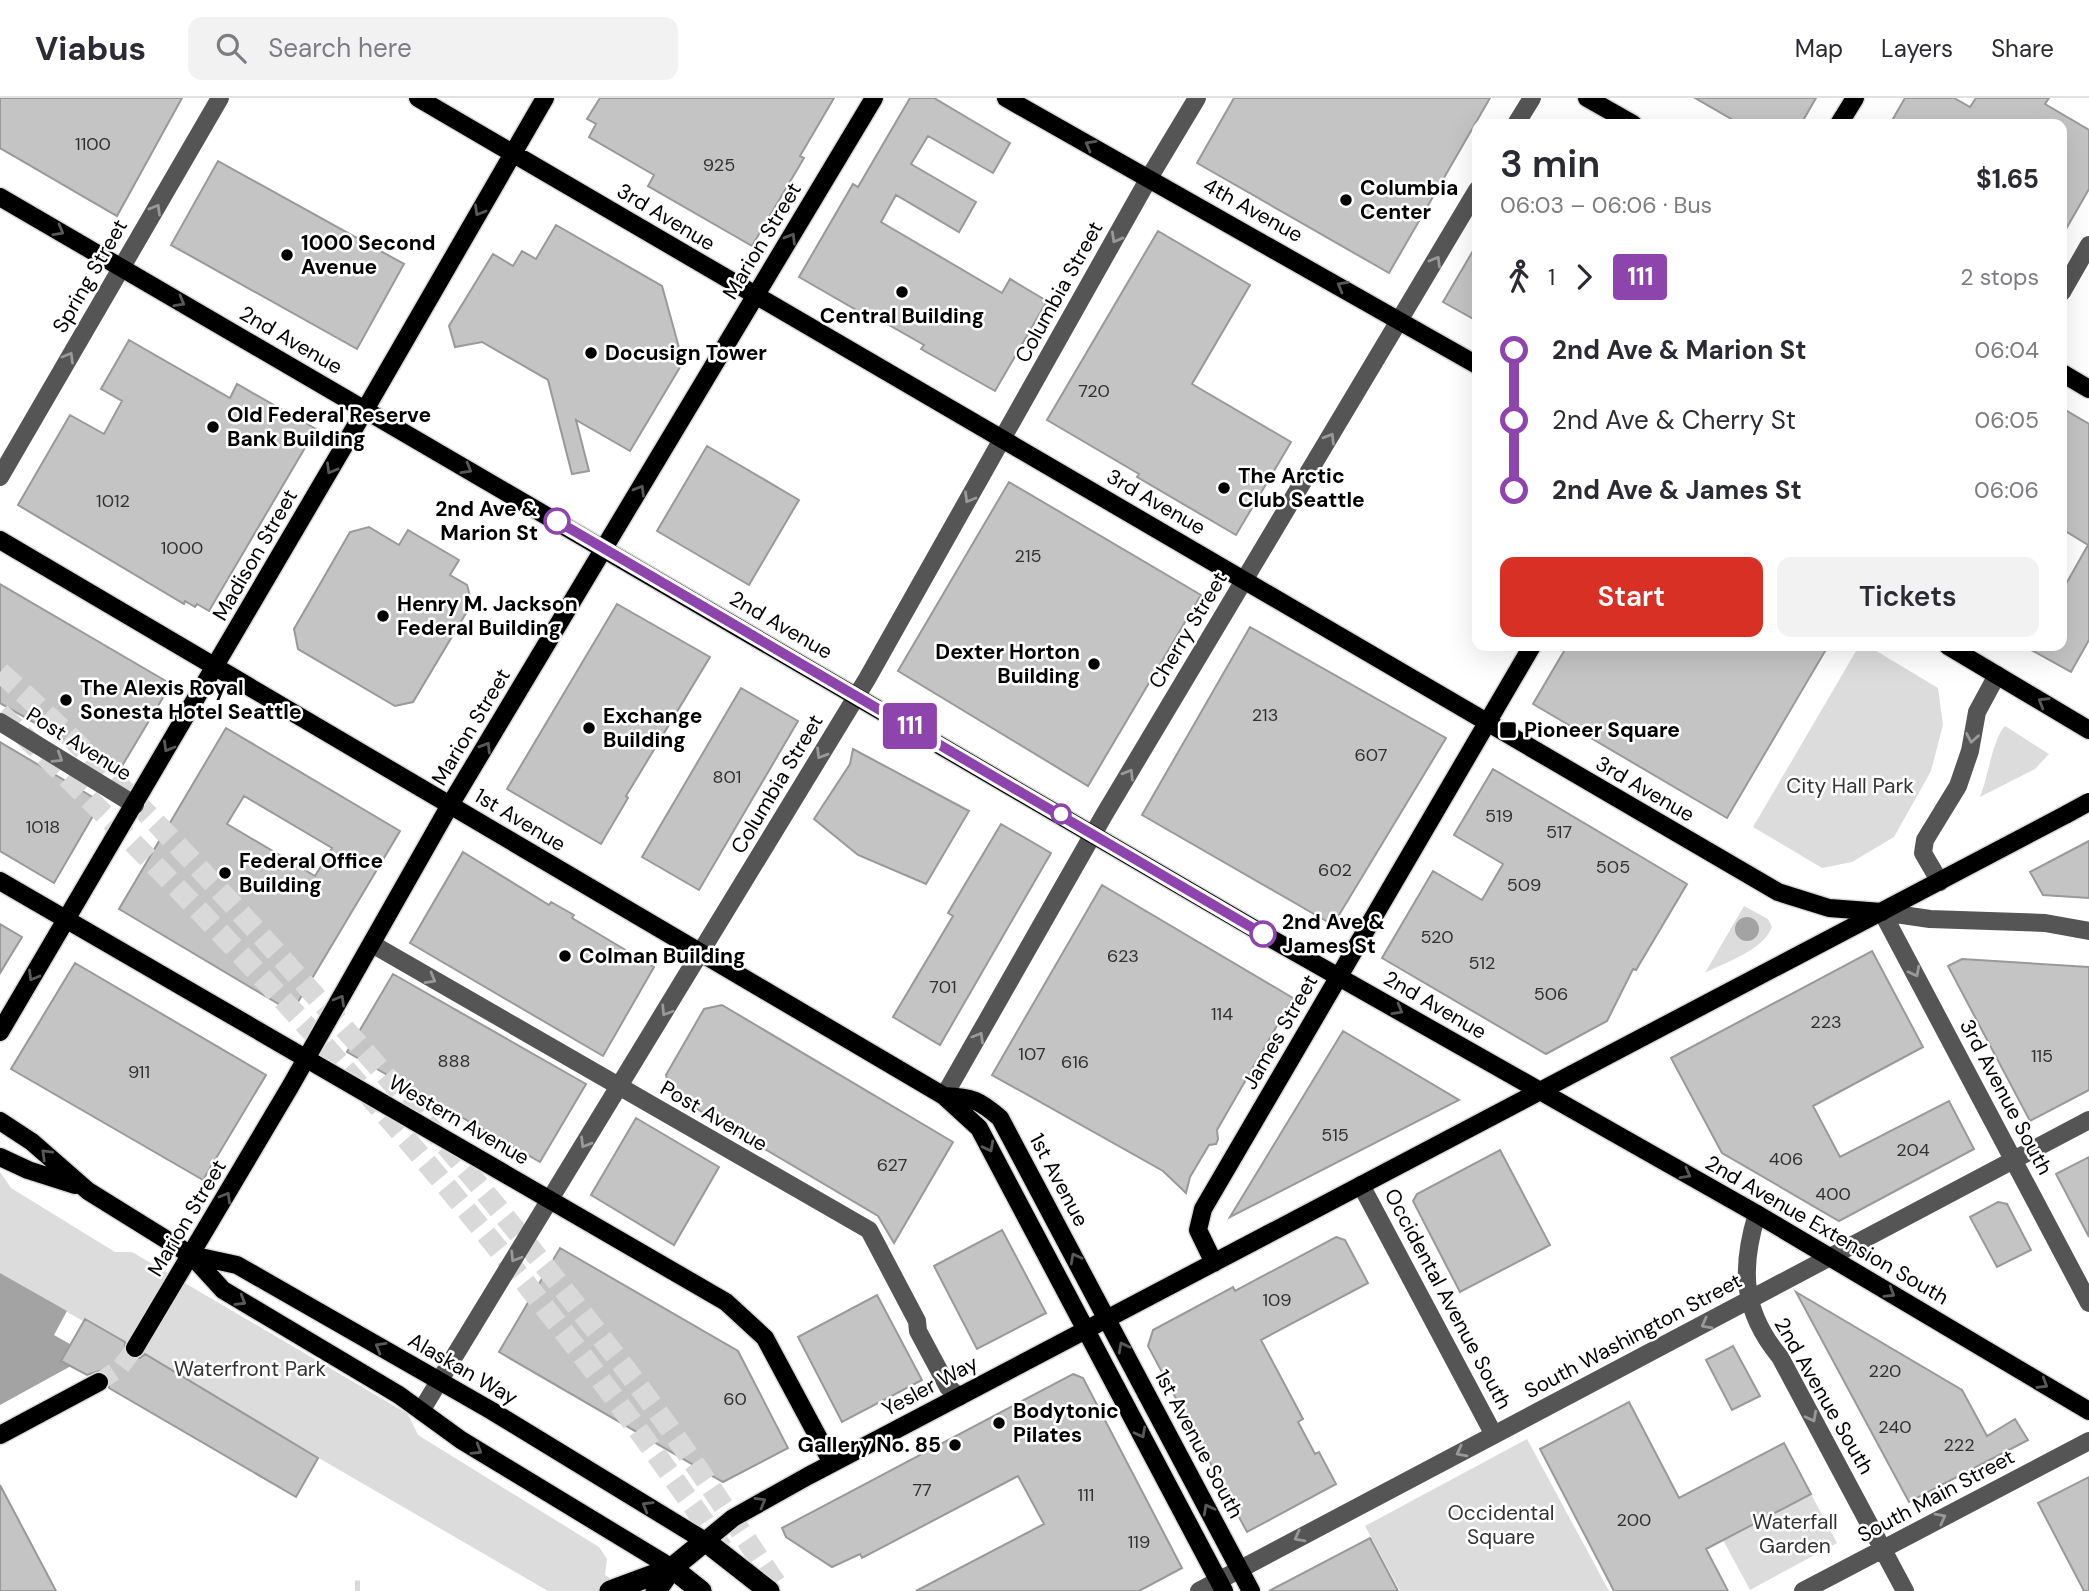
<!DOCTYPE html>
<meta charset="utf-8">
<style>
body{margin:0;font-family:"DM Sans",sans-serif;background:#f2f2f3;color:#2b2b33;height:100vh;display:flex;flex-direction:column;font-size:26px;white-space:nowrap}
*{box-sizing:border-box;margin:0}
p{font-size:23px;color:#7c7c81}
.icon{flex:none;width:38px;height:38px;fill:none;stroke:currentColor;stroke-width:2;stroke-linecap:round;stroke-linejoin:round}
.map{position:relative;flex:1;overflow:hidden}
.drawer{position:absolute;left:1472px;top:21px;width:595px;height:532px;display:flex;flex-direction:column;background:#fff;border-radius:14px;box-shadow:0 7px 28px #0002}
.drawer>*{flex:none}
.badge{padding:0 14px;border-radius:5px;font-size:24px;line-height:46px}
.map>.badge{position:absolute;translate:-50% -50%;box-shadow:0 0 0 4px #fff}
.legs{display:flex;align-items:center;gap:10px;height:77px;padding:0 28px;font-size:23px}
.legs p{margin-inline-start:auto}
.head{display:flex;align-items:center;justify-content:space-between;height:119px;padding:0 28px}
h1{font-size:38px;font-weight:600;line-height:52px}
.button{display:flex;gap:14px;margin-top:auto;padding:14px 28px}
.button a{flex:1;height:80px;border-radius:14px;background:#d93025;color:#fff;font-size:28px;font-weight:600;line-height:80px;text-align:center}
.button a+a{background:#f2f2f3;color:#2b2b33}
ul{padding:0 28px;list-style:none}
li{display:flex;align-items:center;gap:24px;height:70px;font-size:26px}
li i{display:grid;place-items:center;width:10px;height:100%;margin:0 9px;background:currentColor}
li i::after{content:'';width:18px;height:18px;margin:-9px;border:5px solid;border-radius:50%;background:#fff}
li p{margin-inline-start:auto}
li:first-child i{background:linear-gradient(#0000 50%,currentColor 0)}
li:last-child i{background:linear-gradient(currentColor 50%,#0000 0)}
header{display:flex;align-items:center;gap:42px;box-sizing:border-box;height:98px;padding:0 35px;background:#fff;border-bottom:2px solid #e1e1e2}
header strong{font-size:33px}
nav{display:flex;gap:38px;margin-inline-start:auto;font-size:24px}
.search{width:490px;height:63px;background:#f2f2f3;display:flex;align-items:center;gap:18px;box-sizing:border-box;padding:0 24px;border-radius:14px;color:#7c7c81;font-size:26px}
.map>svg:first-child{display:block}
.green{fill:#dcdcdc}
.water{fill:#a3a3a3}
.building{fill:#c4c4c4;stroke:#999;stroke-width:2;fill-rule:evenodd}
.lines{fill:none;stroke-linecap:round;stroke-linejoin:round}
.major-tunnel{stroke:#d9d9d9;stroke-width:18;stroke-dasharray:18 9;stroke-linecap:butt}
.highway-tunnel{stroke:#d9d9d9;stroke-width:21;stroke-dasharray:21 10;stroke-linecap:butt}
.major-casing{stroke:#dbdbdb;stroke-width:21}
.highway-casing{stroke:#dbdbdb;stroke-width:24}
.minor{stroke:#555;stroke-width:18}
.major{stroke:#000;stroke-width:18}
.highway{stroke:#000;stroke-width:21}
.major-bridge-casing{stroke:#dbdbdb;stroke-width:21;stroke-linecap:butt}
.major-bridge{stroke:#000;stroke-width:18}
.oneway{stroke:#595959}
.oneway2{stroke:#999}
.line-1-casing{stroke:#fff;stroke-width:16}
.line-1{stroke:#8e44ad;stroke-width:10}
.poi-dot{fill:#000;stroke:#fff;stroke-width:2.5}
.stop-1-dot{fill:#fff;stroke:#8e44ad;stroke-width:3.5}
.labels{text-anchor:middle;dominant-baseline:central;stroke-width:5;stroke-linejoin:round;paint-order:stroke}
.number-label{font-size:18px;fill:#313131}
.poi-label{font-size:21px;font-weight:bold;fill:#000;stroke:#fff;text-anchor:start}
.street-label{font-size:21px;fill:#000;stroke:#fff}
.stop-label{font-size:21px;font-weight:bold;fill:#000;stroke:#fff;text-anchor:end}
.park-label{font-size:21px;fill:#333;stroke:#fff}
</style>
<header>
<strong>Viabus</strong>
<div class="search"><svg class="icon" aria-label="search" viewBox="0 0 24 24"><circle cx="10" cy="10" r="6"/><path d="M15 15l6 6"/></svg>Search here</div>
<nav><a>Map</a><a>Layers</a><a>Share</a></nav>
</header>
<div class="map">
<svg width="2089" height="1493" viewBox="0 0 2089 1493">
<rect width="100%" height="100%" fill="#fff"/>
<path class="green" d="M1859,548H1868L1938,590L1943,627L1931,673L1894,739L1852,764L1822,770L1753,729Z
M2005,628L2049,656L2035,671L1980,699C1988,679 1993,640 2005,628Z
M1744,808L1768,821L1772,829C1762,853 1728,863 1705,875Z
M0,1074L11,1090L115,1154H132L408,1316L418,1337L599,1449L607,1461L605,1477L631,1493H548L0,1175Z
M1527,1341L1609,1493H1400L1365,1428Z
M1811,1396L1837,1445L1750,1492L1723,1442Z"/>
<path class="water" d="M1735 831a12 12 0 1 1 24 0a12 12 0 1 1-24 0Z
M0,1175L67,1213L54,1237L70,1246L61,1263L71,1268L0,1307Z"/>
<path class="building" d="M0,0H182L117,118L0,50Z
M600,0H834L800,58L804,60L752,148L648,88L654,77L589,39L596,26L587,21Z
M910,0H934L1010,45L993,75L928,38L911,66L976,104L959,134L896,97L881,124L1002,195L1010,181L1047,203L995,293L921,251L924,247L873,218L872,221L799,179L853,86L858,89Z
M1234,0H1490L1389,175L1197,65Z
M1695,0H1816L1801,26H1740Z
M1905,0H1954L1970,9L1976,0H2049L2045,6L2089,32V91L2062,138V26H1890Z
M218,63L404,166L357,251L171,147Z
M556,127L662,188L683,264L630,353L576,322L589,373L572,376L548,282L482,244L455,249L449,228L493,156L513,168L522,153L536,161Z
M1158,133L1250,187L1192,286L1291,344L1236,437L1137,379L1139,376L1047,322Z
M1477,146V223L1443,204Z
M129,242L230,300L237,286L316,331L209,513L197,506L195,509L185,503L184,506L18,407L70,317L104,336L122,303L101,291Z
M2062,310L2089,326V542L2071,574L2024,548H2062V493L2088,447L2062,431Z
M707,348L799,402L749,487L657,433Z
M1009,384L1201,497L1088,688L898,573Z
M369,429L399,447L408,432L459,462L450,477L467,487L472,505L413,604L395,608L298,551L294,531L350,434Z
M0,486L171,586L119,673L0,605Z
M617,506L710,559L626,698L628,700L601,746L507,691Z
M1250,529L1446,640L1333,827L1142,717Z
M1567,548H1828L1727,720L1533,606Z
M741,590L798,623L699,792L642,759Z
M226,630L400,733L292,914L119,811ZM244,698L332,750L315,778L227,726Z
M0,644L101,704L54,785L0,753Z
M853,651L969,713L926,786L858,757L814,721L850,666Z
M1493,671L1687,786L1636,872L1633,871L1607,923L1546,956L1382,860L1433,773L1482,802L1503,766L1454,737Z
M1001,726L1051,755L940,947L893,919L953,818L948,815Z
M2089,743V800L2043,797L2030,774Z
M463,754L549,807L551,804L574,817L572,820L654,869L603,958L410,845Z
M1102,787L1293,900L1217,1032L1218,1041L1216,1046L1209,1047L1190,1079L1186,1095L1163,1073L992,977Z
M0,826L22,839L0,875Z
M1872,853L1923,949L1813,1008L1840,1059L1949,1003L1974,1051L1839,1123L1722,1055L1671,960Z
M1962,861L2089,869V992L2030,1023L1948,868Z
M75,865L266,977L203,1082L11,971Z
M393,876L586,986L540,1064L347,954Z
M722,907L953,1044L894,1145L878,1118L670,995L666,977L704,911Z
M1343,933L1459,1002L1230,1119Z
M636,1020L719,1069L674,1147L591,1097Z
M1500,1052L1550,1147L1460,1194L1413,1103L1417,1096Z
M2089,1059V1139L2056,1076Z
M1998,1104L2007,1106L2031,1152L1997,1169L1970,1119Z
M1002,1132L1046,1215L977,1251L934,1168Z
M1336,1139L1345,1142L1368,1185L1261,1242L1303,1321L1298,1324L1315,1356L1319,1354L1336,1386L1247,1434L1148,1248L1153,1232L1233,1189L1235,1193Z
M560,1150L738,1253L788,1350L723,1384L499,1254Z
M1796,1194L1962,1292L1987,1338L2015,1321L2028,1342L1909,1404Z
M877,1197L922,1282L842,1324L798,1239Z
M85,1221L125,1244V1255L130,1260H140L145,1256L318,1360L296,1399L109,1290V1279L104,1274L99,1273L87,1277L61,1263Z
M1733,1248L1760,1298L1732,1312L1706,1262Z
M1073,1276L1083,1280L1182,1470L1139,1493H916L1044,1426L1018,1378L862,1460L860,1456L832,1469L786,1439L782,1430Z
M1629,1304L1679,1400L1784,1345L1811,1396L1706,1451L1728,1493H1614L1540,1351Z
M2089,1379V1493H2084L2038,1405Z
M0,1387L37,1457L56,1493H0Z
M1370,1440L1398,1493H1269Z"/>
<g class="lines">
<path class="major-tunnel" d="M99,1284L120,1270L135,1250"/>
<path class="highway-tunnel" d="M0,574C107,669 206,776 301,882C414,1007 522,1136 624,1269C680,1342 730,1418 781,1493
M0,615C267,868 514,1148 723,1451
M355,1493H360"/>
<defs>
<path id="major" d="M418,0L1778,794L1829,810L1882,814
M1006,0L1477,267
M1587,0L1633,26
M1839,26L1855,0
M0,99L1270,840L1757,1116L2089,1313
M2062,275L2089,291
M0,442L944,998L979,1030L1224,1493
M1948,548L2089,632
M0,783L726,1204L765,1240L832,1365
M0,934L347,343L545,0
M944,998C972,999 979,1002 1000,1020L1251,1493
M0,1023L32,1044L88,1093L191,1157L223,1192L399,1297L461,1342L672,1470
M0,1059L28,1072L75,1087
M191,1157L237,1167L492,1313L705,1443L733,1420L808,1378L2067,716
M1214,1165L1198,1132L1203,1111L1532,548
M135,1250L290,989L450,707L874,0
M0,1337L99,1284"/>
<path id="highway" d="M672,1470L701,1493
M610,1493L672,1470
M656,1493L672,1470L705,1443L769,1493"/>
</defs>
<use href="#major" class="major-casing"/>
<use href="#highway" class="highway-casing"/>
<path class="minor" d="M1516,26L1532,0
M2062,194L2089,147
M0,379L220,0
M0,624L135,707
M1940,784L1923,755L1925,742L1958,688L1970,653L1977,614L1997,577
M1882,814L2089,1205
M1882,814L1930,821L2045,825L2089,833
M372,846L869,1132L917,1223L918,1233L948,1289L959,1299
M944,998L1104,717L1477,92
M1361,1087L1494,1337
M1757,1116C1740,1171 1742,1213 1780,1259L1905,1493
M421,1313L867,581L1149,80L1197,0
M1199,1493L2089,1022
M1803,1493L2089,1343"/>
<use href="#major" class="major"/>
<use href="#highway" class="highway"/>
<defs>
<path id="major-bridge" d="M2067,716L2089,704"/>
</defs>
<use href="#major-bridge" class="major-bridge-casing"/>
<use href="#major-bridge" class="major-bridge"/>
</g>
<defs><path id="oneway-chevron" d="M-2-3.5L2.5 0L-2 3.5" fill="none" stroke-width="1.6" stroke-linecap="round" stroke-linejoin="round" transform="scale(1.75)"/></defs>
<g class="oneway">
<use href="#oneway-chevron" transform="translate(1090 47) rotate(-151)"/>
<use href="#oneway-chevron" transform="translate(479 113) rotate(120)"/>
<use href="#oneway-chevron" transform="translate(59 133) rotate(30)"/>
<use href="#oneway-chevron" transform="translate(791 140) rotate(-59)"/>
<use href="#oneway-chevron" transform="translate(1342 188) rotate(-150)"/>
<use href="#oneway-chevron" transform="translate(180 204) rotate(30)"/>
<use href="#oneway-chevron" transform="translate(331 371) rotate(120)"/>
<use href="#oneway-chevron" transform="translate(467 371) rotate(30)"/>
<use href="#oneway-chevron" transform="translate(640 392) rotate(-59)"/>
<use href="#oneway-chevron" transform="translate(2043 604) rotate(-149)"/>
<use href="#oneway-chevron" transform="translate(168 649) rotate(120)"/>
<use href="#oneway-chevron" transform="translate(486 649) rotate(-59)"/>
<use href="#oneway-chevron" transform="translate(33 878) rotate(120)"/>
<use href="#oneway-chevron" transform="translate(340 902) rotate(-60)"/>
<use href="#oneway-chevron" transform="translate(1398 912) rotate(30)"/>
<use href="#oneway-chevron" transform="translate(989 1049) rotate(62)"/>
<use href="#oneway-chevron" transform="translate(46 1056) rotate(-136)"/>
<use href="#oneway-chevron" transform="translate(1686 1076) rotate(29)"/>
<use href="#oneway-chevron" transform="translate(226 1099) rotate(-60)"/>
<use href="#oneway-chevron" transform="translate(1075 1160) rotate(-118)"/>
<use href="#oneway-chevron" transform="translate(1890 1195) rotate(31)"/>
<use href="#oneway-chevron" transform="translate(241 1203) rotate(31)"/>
<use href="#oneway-chevron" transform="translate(380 1249) rotate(-150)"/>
<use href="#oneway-chevron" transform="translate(1123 1249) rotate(-118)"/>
<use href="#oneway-chevron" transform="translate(2043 1286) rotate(31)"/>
<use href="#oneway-chevron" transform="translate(1141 1335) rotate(62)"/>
<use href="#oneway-chevron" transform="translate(477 1352) rotate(31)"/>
<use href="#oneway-chevron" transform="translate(761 1404) rotate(-30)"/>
<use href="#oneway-chevron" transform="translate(647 1408) rotate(-149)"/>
<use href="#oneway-chevron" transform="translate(1208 1411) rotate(-118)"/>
</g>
<g class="oneway2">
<use href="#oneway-chevron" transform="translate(156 111) rotate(-60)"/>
<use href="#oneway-chevron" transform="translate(1116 140) rotate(119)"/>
<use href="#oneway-chevron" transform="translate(1436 163) rotate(-60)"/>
<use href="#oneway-chevron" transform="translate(69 259) rotate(-60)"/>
<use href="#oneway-chevron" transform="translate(1330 340) rotate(-59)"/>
<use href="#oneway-chevron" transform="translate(969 400) rotate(120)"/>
<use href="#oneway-chevron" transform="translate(1972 640) rotate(100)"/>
<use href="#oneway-chevron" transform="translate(821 656) rotate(121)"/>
<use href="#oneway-chevron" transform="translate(58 660) rotate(32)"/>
<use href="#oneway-chevron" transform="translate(1129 676) rotate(-59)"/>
<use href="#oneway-chevron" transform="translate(1915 874) rotate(62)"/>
<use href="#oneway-chevron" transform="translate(431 881) rotate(30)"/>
<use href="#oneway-chevron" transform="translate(666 913) rotate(122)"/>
<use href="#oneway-chevron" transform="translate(979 939) rotate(-60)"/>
<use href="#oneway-chevron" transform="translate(585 1045) rotate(121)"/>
<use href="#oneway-chevron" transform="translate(515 1159) rotate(122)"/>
<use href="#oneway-chevron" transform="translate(1706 1226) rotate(152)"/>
<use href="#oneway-chevron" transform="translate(1812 1319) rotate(62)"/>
<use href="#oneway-chevron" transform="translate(1461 1354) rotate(152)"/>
<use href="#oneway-chevron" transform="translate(1941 1420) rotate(-28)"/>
<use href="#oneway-chevron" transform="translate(1299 1439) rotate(152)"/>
</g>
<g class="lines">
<defs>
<path id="line-1" d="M557,423L1263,836"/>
</defs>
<use href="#line-1" class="line-1-casing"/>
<use href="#line-1" class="line-1"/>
</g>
<g class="poi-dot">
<circle cx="1346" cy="102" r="7"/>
<circle cx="287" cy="157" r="7"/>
<circle cx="902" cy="194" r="7"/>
<circle cx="591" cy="255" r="7"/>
<circle cx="213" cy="329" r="7"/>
<circle cx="1224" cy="390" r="7"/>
<circle cx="383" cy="518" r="7"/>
<circle cx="1094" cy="566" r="7"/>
<circle cx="66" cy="602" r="7"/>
<circle cx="589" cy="630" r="7"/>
<rect x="1499" y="623" width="18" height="18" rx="3.5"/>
<circle cx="225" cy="775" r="7"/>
<circle cx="565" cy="858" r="7"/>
<circle cx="999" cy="1325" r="7"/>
<circle cx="955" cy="1347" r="7"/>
</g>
<g class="stop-1-dot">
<circle cx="557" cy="423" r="12"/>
<circle cx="1061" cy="716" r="9"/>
<circle cx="1263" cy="836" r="12"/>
</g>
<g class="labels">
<g class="number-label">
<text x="93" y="46">1100</text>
<text x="719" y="67">925</text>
<text x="1094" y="293">720</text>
<text x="113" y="403">1012</text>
<text x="182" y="450">1000</text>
<text x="1028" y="458">215</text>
<text x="1265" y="617">213</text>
<text x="1371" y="657">607</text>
<text x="727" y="679">801</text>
<text x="1499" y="718">519</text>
<text x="43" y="729">1018</text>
<text x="1559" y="734">517</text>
<text x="1613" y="769">505</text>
<text x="1335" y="772">602</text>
<text x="1524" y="787">509</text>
<text x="1437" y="839">520</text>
<text x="1123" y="858">623</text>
<text x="1482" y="865">512</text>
<text x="943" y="889">701</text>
<text x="1551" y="896">506</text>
<text x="1222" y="916">114</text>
<text x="1826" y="924">223</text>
<text x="1032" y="956">107</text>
<text x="2042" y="958">115</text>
<text x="454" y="963">888</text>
<text x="1075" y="964">616</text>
<text x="139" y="974">911</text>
<text x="1335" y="1037">515</text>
<text x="1913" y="1052">204</text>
<text x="1786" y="1061">406</text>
<text x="892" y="1067">627</text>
<text x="1833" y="1096">400</text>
<text x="1277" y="1202">109</text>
<text x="1885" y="1273">220</text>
<text x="735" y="1301">60</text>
<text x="1895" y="1329">240</text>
<text x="1959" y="1347">222</text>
<text x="922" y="1392">77</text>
<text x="1086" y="1397">111</text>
<text x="1634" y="1422">200</text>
<text x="1139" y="1444">119</text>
</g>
<g class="poi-label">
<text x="1360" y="90">Columbia<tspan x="1360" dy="24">Center</tspan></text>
<text x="301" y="145">1000 Second<tspan x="301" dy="24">Avenue</tspan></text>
<text x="902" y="218" text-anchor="middle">Central Building</text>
<text x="605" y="255">Docusign Tower</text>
<text x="227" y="317">Old Federal Reserve<tspan x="227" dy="24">Bank Building</tspan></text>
<text x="1238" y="378">The Arctic<tspan x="1238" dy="24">Club Seattle</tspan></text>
<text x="397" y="506">Henry M. Jackson<tspan x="397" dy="24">Federal Building</tspan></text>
<text x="1080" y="554" text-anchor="end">Dexter Horton<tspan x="1080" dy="24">Building</tspan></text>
<text x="80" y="590">The Alexis Royal<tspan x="80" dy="24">Sonesta Hotel Seattle</tspan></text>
<text x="603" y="618">Exchange<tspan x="603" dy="24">Building</tspan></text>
<text x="1524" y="632">Pioneer Square</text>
<text x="239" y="763">Federal Office<tspan x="239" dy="24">Building</tspan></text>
<text x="579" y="858">Colman Building</text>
<text x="1013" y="1313">Bodytonic<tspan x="1013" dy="24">Pilates</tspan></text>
<text x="941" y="1347" text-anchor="end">Gallery No. 85</text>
</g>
<g class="street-label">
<text transform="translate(1253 112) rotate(29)">4th Avenue</text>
<text transform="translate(666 119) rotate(31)">3rd Avenue</text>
<text transform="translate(762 143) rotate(-59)">Marion Street</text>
<text transform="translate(90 178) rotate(-60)">Spring Street</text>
<text transform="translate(1059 194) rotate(-61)">Columbia Street</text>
<text transform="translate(291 242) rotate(30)">2nd Avenue</text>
<text transform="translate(1156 404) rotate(30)">3rd Avenue</text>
<text transform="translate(255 457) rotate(-60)">Madison Street</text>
<text transform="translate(781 527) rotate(30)">2nd Avenue</text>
<text transform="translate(1188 532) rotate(-59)">Cherry Street</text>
<text transform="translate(471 629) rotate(-59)">Marion Street</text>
<text transform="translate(79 646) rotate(32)">Post Avenue</text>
<text transform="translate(777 686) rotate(-59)">Columbia Street</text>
<text transform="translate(1645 691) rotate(30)">3rd Avenue</text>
<text transform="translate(520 722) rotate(31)">1st Avenue</text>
<text transform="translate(1435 907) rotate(30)">2nd Avenue</text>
<text transform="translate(1280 934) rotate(-60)">James Street</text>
<text transform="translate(2006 999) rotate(62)">3rd Avenue South</text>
<text transform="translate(714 1018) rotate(30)">Post Avenue</text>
<text transform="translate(459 1022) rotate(30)">Western Avenue</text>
<text transform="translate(1059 1082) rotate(62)">1st Avenue</text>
<text transform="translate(187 1120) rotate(-59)">Marion Street</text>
<text transform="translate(1827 1132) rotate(30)">2nd Avenue Extension South</text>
<text transform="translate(1448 1201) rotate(62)">Occidental Avenue South</text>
<text transform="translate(1633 1238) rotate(-28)">South Washington Street</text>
<text transform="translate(463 1271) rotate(30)">Alaskan Way</text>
<text transform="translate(930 1288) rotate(-28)">Yesler Way</text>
<text transform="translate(1824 1298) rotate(60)">2nd Avenue South</text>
<text transform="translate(1199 1346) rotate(62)">1st Avenue South</text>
<text transform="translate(1936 1398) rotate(-28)">South Main Street</text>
</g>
<g class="stop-label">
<text x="538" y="411">2nd Ave &amp;<tspan x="538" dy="24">Marion St</tspan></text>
<text x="1282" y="824" text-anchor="start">2nd Ave &amp;<tspan x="1282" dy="24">James St</tspan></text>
</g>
<g class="park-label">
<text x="1850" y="688">City Hall Park</text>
<text x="250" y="1271">Waterfront Park</text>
<text x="1501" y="1415">Occidental<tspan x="1501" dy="24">Square</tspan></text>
<text x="1795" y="1424">Waterfall<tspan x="1795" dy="24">Garden</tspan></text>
</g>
</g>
</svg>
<b class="badge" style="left:910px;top:628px;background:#8e44ad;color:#fff">111</b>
<section class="drawer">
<div class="head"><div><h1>3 min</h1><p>06:03 – 06:06 · Bus</p></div><b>$1.65</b></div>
<div class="legs"><svg class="icon" aria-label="walk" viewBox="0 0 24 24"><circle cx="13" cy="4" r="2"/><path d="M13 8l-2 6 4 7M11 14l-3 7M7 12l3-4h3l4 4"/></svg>1<svg class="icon" aria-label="forward" viewBox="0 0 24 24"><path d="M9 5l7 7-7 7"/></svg><b class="badge" style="background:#8e44ad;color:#fff">111</b><p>2 stops</p></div>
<ul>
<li><i style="color:#8e44ad"></i><b>2nd Ave &amp; Marion St</b><p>06:04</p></li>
<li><i style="color:#8e44ad"></i><span>2nd Ave &amp; Cherry St</span><p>06:05</p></li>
<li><i style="color:#8e44ad"></i><b>2nd Ave &amp; James St</b><p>06:06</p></li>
</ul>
<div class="button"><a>Start</a><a>Tickets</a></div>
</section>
</div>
